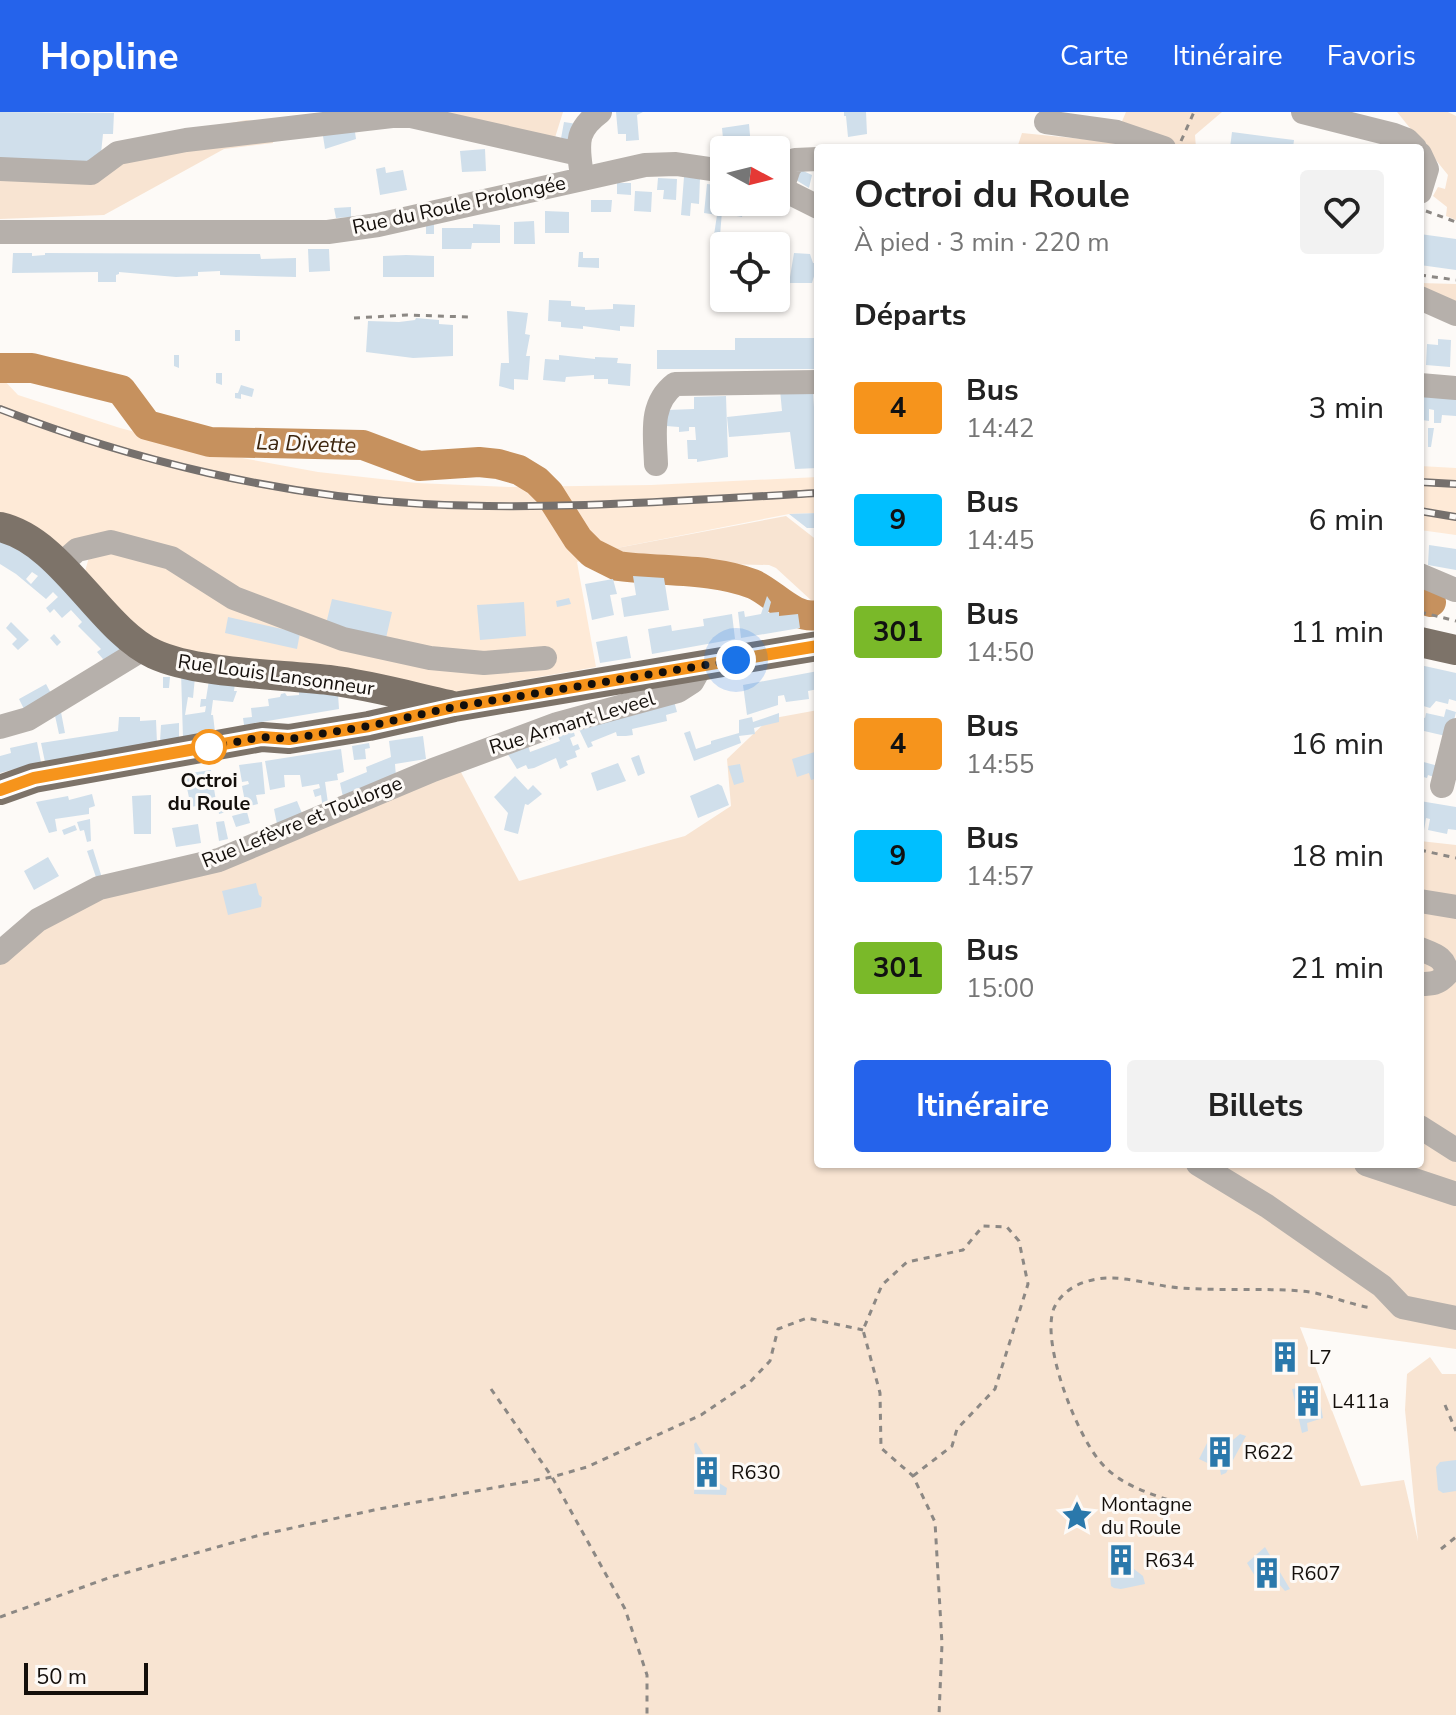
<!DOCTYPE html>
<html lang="fr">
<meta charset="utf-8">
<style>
body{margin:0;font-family:"Nunito Sans",sans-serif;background:#f2f2f2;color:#222;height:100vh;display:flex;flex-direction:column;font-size:30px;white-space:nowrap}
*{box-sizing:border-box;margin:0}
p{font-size:26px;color:#767676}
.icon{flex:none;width:44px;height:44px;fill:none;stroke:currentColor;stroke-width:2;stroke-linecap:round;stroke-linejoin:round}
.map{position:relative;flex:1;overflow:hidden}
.details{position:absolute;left:814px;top:32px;width:610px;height:1024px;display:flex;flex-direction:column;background:#fff;border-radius:8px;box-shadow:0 2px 6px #0004}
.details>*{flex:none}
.badge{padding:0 16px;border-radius:6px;font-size:28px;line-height:52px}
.needle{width:52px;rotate:97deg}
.fabs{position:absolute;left:710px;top:24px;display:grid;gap:16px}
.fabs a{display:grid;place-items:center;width:80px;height:80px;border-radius:8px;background:#fff;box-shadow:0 2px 6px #0004;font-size:40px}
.scale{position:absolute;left:24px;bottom:20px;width:124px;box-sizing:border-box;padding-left:8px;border:4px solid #140f0b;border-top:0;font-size:22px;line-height:28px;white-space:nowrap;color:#140f0b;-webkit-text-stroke:6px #fdfaf7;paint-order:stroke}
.you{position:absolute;width:40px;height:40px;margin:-20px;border:6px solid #fff;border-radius:50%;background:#1a73e8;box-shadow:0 0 0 12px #1a73e833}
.map>.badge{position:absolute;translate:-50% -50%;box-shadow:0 0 0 4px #fff}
h2{padding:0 40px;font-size:30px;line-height:72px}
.round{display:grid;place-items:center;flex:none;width:84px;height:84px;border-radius:8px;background:#f2f2f2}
.head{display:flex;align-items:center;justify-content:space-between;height:136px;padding:0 40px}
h1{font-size:38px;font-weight:700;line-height:60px}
.cta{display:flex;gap:16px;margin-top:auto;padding:16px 40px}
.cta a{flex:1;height:92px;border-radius:8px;background:#2563eb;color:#fff;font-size:32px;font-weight:700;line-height:92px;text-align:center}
.cta a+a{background:#f2f2f2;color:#222}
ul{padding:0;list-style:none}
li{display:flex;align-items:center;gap:24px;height:112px;padding:0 40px}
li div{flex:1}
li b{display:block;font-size:30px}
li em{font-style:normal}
li .badge{min-width:88px;font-weight:700;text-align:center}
header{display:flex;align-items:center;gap:48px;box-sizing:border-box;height:112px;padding:0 40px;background:#2563eb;color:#fff}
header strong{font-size:38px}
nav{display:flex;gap:44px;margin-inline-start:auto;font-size:28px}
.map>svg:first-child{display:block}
.built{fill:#feead7}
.green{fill:#f8e4d2}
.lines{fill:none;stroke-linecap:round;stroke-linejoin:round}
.river{stroke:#c6915e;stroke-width:30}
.building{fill:#d0dfeb;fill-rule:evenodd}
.path{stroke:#8c8884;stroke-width:3;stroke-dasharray:6 6;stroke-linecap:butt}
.minor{stroke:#b6b0ab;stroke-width:24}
.major{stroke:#7d7369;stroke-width:30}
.rail-casing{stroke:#75706d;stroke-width:8}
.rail{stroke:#fdfaf7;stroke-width:5;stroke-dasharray:15;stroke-linecap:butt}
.line-casing{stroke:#fff;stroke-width:18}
.line{stroke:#f6941c;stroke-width:12}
.walk{stroke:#140f0b;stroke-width:8;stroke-dasharray:0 14.4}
.stop-dot{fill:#fff;stroke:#f6941c;stroke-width:4}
.labels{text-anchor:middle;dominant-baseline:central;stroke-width:6;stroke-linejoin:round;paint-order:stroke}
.street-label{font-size:20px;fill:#140f0b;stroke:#fdfaf7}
.stop-label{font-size:20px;font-weight:bold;fill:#140f0b;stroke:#fdfaf7}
.poi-label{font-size:20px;fill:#140f0b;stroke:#fdfaf7;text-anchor:start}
.water-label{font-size:22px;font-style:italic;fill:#3c250e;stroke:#fdfaf7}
</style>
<header>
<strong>Hopline</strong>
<nav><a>Carte</a><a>Itinéraire</a><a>Favoris</a></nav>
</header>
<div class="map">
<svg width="1456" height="1603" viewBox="0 0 1456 1603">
<rect width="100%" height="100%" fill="#fdfaf7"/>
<path class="built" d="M0,264L18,283L120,316L220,342L318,360L417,371L509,375L651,373L818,365V401L789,402L617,436L577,450L596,555L455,580L177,541L153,531L84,463L89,445L82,430L59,436L0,404Z
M1420,354L1456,356V423L1420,418Z"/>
<path class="green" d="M420,0H563L553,32Z
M1126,0H1222L1195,23L1196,36H1017L1022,21L1113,30Z
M1397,0H1448L1456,4V108L1446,104L1447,95L1433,84L1438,75L1445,77L1448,63Z
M246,8L273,11V31L224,37L104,103L0,107V57L77,59L185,20Z
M1420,171L1456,172V192L1420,176Z
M786,404L818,429V491L813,490L776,456L769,453L624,450L603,441L617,436Z
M818,598V1052H1420V729L1456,733V1211L1451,1217L1456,1218V1237L1300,1215L1361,1374L1404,1368L1418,1429L1405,1298L1407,1262L1430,1245L1442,1262H1456V1603H0V841L38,808L219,748L455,649L519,769L685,724L731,694L727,647L769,607Z"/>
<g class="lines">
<path class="river" d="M0,256H32L121,278L147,313L210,330L363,333L419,354L479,350L498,352L519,358L537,369L549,381L578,427L592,441L618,454C662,460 712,456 753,472C774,481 794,508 818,503
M1420,487L1431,490"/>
</g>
<path class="building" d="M0,0L114,1L113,22H103L100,51L0,49Z
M616,0H643L637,3L639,28L626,29V22H618Z
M844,0H866L867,22L848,25L846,4H844Z
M564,10L577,12L572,34L560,32Z
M749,12L751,35L724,37L722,16Z
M354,13L356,27L325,37L323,24Z
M1232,20L1294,28L1293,36H1230Z
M485,37L486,59L462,60L460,39Z
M385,55L386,61L403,58L407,78L380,83L376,57Z
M799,57L812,63L809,76L796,68Z
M684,65L700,66L699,92L691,91L690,104L681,103Z
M658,66L677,67L676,88L663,87L664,78H657Z
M617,71H631V83L617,82Z
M707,72L724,74L720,124L714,123L717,103L704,101Z
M635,79L652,80L651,100L634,99Z
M591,88H612L611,100H591Z
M728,90H745L742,105L726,102Z
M351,95V105L336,106L334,96Z
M545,99L569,100V121H545Z
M434,109V122H426V110Z
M534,109L535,132H514V110Z
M473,112L500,113V131H472L471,137H442V116H473Z
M1420,122L1456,127V158L1420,153Z
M308,137H329L330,159L309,160Z
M579,140H583V146H599V156L578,155Z
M13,141H32V144L45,143V141L260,142L261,147L296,146V165L220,163V159L198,160V164L176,165L119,160V162L116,163V170H98V160L12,161Z
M794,141L810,142L813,151H818L812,171H789Z
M776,142L790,144L787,165L776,164Z
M406,143L434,144V165H383V144Z
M714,161L724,162V169H713Z
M549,188L571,189V194L585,195V198L613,197V192L635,193L634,215L620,214V219L583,214V217L561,215V210L548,209Z
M507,199L528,201L525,222L530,223L526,244H530L528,268L514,267V278L499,274L501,251H509Z
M416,206L439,208V212L453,213V244L413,246L366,240L368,209L399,210L415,208Z
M235,218H240V229H235Z
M735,226H818V257H657V238H735Z
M1438,227L1451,228L1450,255L1426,253L1427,232L1438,233Z
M174,243H179V256L174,254Z
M559,243L595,247V245L618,246L617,251L631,252L630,274L608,272V267H594V263L566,265L565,270L543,268L545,247L559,248Z
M216,261H222V273L216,271Z
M241,273L254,277L252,285L241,282V287L235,286V281H238Z
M780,278L813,280L818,356L795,357L790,320L729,325L727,305L782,299Z
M1420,281L1456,283V304L1442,303L1441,311H1434V298L1429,297V309L1422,308Z
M726,284L728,345L697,350V347H688L687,328H696L695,315H689V319L679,320V315L666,314L668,298L694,297V285Z
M1428,316H1434L1431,335H1428Z
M818,401V416H807L789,402Z
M0,425L32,440L132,540L109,554L97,540L101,537L78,514L82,510L71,498L62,506L54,497L50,501L46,496L58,485L53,480L46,487L16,462L0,452ZM32,460L38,464L31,472L26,467Z
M1429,433L1456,437V458L1428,453Z
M633,464L664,466L669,498L624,505L621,486L636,483Z
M613,467L617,482L610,483L614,503L592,508L585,472Z
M767,484L771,490L768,501L779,500V504L798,502L800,516L741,526L738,500L744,499L745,505L761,502Z
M569,486L571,492L557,495L556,489Z
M332,487L392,500L386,526L326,512Z
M524,490L526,524L480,528L477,493Z
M732,502L735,527L652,542L648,517L671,513L672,519L704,514L703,507Z
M228,505L300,521L297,537L225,521Z
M11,510L29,528L18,538L12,532L17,527L6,516Z
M54,522L61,530L57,534L50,526Z
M627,524L631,546L600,551L596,530Z
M1420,553L1456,561V589L1449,587L1448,592L1436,589L1430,596L1420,593Z
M818,559V577L808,579L809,587L786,590L784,583L778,584V593L747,603L743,573Z
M181,560L195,565L193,586L188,585L185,603L205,600L206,594L200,595L201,587H206L209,568L235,571L234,579H237L233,590L213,588L211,603H213L215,620L183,627Z
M163,565H170L169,576H163Z
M46,572L54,587L26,601L19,587Z
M299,577L338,582L339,597L244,613L243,606L252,605L251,596L269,594L268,587L280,585L281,582L285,581L287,584L299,583Z
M674,589L677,600L666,603L667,609L632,617L633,623L626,624H617L616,620L591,630L593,634L588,636L578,615Z
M60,595L65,621L59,622L54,599Z
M1446,597L1456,600L1450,625L1424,619L1420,629V604L1425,606L1426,601L1444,605Z
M779,601V610L754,616L755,622L739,624L741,631L694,649L684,621L690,619L696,637L711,632V629L739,621V608L752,605L753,610Z
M119,605H140V609L156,608L157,631L45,650L41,631L118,619Z
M179,611V627L160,630L161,613Z
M573,617L575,624L570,626L573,634L578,632L580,637L575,639L577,645L566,649L568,653L560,657L556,646L534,656L528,657L526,653L517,657L507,641L528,633L530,640L560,629L557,622Z
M423,624L426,647L395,652L396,665L343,685L340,671L367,660L366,655L391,645L389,629Z
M37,630L41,650L0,661V644L11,641L10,636Z
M369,631L370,636L365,637L366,647L354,648L352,634Z
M341,637L344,660L337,662L338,668L325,670L328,691L323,698L321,683L315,685L313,678L320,676L319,672L302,675L300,663H284L285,675L270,678L265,649Z
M818,639V666L811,668L809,661L797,665L792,647Z
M639,643L645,661L638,664L631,646Z
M1420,649L1442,655L1434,665L1428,663L1427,666L1420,664Z
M262,650L265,682L256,683L258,692L246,695L242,674L249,672L248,669L242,670L239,653Z
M618,651L626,669L597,679L591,661Z
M740,652L744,670L734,673L728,654Z
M211,658L216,689L237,684L241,696L219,702L217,690L191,695L184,662Z
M515,664L528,678L533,673L542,682L528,693L525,692L518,722L504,718L508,701L494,685Z
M718,672L722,674L729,693L698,706L690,684Z
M92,682L95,694L89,696V702L55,707L57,719L49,721L36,690L68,684L69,688Z
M151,683V722H134L132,684Z
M297,689L304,706L278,717L274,697Z
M1420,689L1456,695V718L1448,717L1447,722L1428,718L1430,707L1426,706L1423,725L1420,724Z
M247,700L250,711L236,715L232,704Z
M90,707L91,729L87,730L84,718L80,719L77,710Z
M224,709L228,727L219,729L216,710Z
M198,712L201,731L176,735L172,716Z
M75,713L77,718L64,723L62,718Z
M93,737L103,769L98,771L87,739Z
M48,745L59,764L34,778L24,759Z
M256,771L259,783L262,785L261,795L228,803L222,779Z
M1284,1237L1289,1239L1291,1243L1285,1249L1280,1248V1241Z
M1314,1273L1318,1278L1323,1306L1307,1311L1308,1319L1302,1321L1292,1277Z
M1240,1322L1246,1324L1226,1361L1221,1363L1220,1357L1199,1347L1210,1325L1227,1333Z
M696,1330L705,1345L719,1350V1371L727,1376L726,1383L694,1382L696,1346L694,1332Z
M1456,1348V1379L1443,1381L1438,1378L1436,1355L1440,1350Z
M1129,1432L1133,1434L1134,1457L1143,1464L1145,1472L1121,1477L1114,1476L1111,1474L1108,1439L1124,1437Z
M1265,1435L1290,1477L1285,1479L1278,1471L1264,1479L1247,1451Z"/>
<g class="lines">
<path class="path" d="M1181,29L1194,0
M1426,99L1456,110
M1420,163L1456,168
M354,206L407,203L469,205
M1420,500L1456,509
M1420,738L1456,746
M491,1277L552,1365L625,1497L647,1563V1603
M1445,1293L1456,1319
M913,1364L952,1334L957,1317L995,1277L1028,1172L1019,1129L1007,1115L983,1114L963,1138L907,1150L882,1173L863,1218L880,1281L881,1336L913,1364L935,1410L942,1532L939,1603
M1190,1395C1161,1385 1126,1377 1104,1354C1078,1328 1040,1231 1054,1196C1060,1183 1072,1174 1085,1170C1116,1159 1150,1174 1181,1176C1221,1179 1262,1176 1302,1179C1326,1181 1349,1193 1373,1196
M1441,1437L1456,1425
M0,1505L111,1465L260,1423L374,1398L552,1365L587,1355L701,1303L750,1270L770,1249L778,1217L807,1206L863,1218"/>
<path class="minor" d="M1303,0L1394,23L1407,28L1415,36
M1046,10L1117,20L1164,36
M1420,42L1427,57L1420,80
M0,57L91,61L118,41L186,28L392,4H411L579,42
M581,57C577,29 577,17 600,0
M776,74L818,95
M782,77L789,56L795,48L818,47
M0,120H328L378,113L645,53L676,52L724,59
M1420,186L1456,202
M1420,273L1456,276
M656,352C655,322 649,292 675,272L818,270
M59,454L77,438L111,430L171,446L234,486L343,527L430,546L484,551L545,546
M1420,463L1455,478
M0,615L28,607L143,537
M1442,674L1456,618
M1420,789L1456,795
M1420,837C1435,843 1445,845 1447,862C1438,872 1432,872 1420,872
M0,841L38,808L99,776L219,748L433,658L557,612L678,579L692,570L701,554
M1420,1015L1456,1038
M1198,1052L1267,1094L1382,1174L1402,1195L1456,1206
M1366,1052L1456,1082"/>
<path class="major" d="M0,415C62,429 101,518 154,542C197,562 280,562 329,568C369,573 409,584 449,593
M1420,530L1456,538
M0,678L34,666L262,625L289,627L369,614L454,595L818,534"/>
<defs>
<path id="rail" d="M0,297C134,349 280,384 424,392C556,399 687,388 818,381
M1420,370L1456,372
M1420,399L1456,405"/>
</defs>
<use href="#rail" class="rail-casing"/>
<use href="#rail" class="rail"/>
</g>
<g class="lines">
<defs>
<path id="line" d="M0,678L34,666L262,625L289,627L369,614L454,595L818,534"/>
</defs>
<use href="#line" class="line-casing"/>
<use href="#line" class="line"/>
<path class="walk" d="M209,635L262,625L289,627L369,614L454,595L736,548"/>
</g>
<defs>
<symbol id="building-bare" viewBox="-9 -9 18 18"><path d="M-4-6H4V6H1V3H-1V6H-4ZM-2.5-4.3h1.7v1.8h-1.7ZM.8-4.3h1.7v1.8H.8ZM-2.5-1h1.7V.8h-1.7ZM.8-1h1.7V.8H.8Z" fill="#2a78ab" stroke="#fdfaf7" stroke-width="2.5" paint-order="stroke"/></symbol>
<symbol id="sight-bare" viewBox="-9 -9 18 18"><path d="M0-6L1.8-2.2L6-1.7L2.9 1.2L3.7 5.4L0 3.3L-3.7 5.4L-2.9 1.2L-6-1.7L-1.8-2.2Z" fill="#2a78ab" stroke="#fdfaf7" stroke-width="2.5" paint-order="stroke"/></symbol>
</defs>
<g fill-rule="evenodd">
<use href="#building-bare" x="1263" y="1223" width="44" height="44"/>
<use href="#building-bare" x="1286" y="1267" width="44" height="44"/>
<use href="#building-bare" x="1198" y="1318" width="44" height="44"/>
<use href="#building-bare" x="685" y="1338" width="44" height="44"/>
<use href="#sight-bare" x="1055" y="1382" width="44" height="44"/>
<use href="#building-bare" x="1099" y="1426" width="44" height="44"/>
<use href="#building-bare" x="1245" y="1439" width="44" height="44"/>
</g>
<circle class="stop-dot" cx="209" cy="635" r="16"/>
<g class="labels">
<g class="street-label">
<text transform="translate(459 93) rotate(-12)">Rue du Roule Prolongée</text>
<text transform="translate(276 563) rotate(8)">Rue Louis Lansonneur</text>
<text transform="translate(572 611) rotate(-17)">Rue Armant Leveel</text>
<text transform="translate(302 710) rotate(-22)">Rue Lefèvre et Toulorge</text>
</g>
<g class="stop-label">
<text x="209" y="668">Octroi<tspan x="209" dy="23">du Roule</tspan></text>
</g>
<g class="poi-label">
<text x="1309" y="1245">L7</text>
<text x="1332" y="1289">L411a</text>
<text x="1244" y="1340">R622</text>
<text x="731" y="1360">R630</text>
<text x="1101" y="1392">Montagne<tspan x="1101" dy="23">du Roule</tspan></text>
<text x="1145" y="1448">R634</text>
<text x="1291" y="1461">R607</text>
</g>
<g class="water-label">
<text transform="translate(306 332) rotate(2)">La Divette</text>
</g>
</g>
</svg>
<div class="fabs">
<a><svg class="needle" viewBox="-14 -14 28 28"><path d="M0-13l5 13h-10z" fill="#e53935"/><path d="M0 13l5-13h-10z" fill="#767676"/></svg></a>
<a><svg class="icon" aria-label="locate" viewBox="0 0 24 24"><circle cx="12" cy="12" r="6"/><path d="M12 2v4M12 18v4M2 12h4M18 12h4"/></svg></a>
</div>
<div class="scale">50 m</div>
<div class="you" style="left:736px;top:548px"></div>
<section class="details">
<div class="head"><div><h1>Octroi du Roule</h1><p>À pied · 3 min · 220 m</p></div><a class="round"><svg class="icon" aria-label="heart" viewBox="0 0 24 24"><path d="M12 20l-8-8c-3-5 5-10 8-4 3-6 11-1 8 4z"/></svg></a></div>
<h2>Départs</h2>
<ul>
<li><span class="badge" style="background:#f6941c;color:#111">4</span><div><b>Bus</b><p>14:42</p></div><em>3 min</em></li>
<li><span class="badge" style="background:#00bfff;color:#111">9</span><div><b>Bus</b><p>14:45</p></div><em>6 min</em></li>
<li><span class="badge" style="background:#7ab929;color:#111">301</span><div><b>Bus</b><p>14:50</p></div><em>11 min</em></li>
<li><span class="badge" style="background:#f6941c;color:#111">4</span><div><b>Bus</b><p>14:55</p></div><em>16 min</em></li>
<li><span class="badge" style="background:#00bfff;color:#111">9</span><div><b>Bus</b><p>14:57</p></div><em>18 min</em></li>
<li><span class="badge" style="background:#7ab929;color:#111">301</span><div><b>Bus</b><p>15:00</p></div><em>21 min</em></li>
</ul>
<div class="cta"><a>Itinéraire</a><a>Billets</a></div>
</section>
</div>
